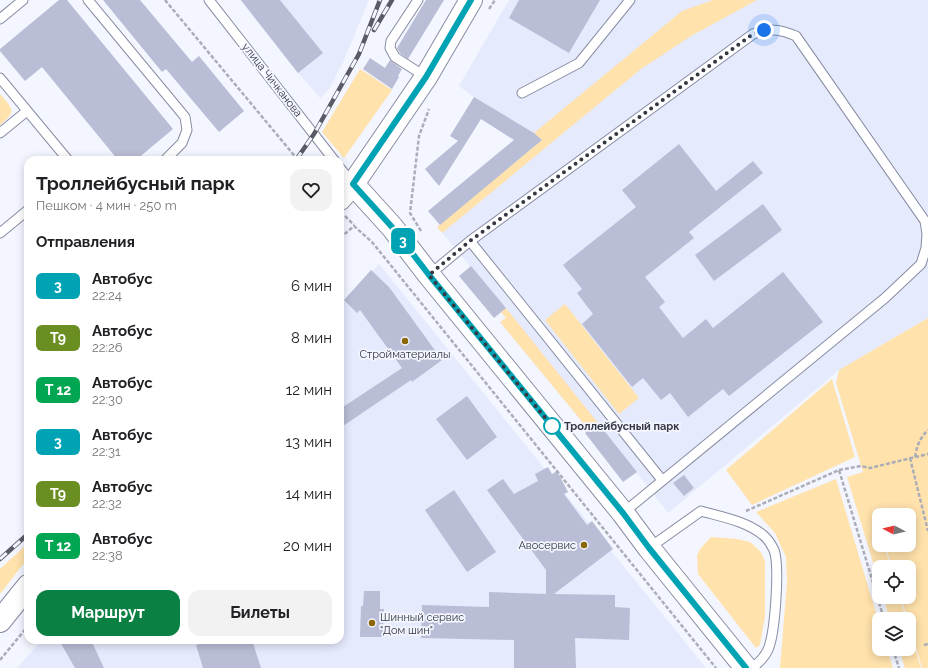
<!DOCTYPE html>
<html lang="ru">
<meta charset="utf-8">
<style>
body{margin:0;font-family:Raleway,sans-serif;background:#f2f2f2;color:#202124;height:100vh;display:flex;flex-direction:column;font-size:15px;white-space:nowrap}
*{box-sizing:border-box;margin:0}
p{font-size:13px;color:#757577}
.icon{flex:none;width:22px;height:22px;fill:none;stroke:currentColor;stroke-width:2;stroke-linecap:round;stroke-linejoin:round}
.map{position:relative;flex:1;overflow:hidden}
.drawer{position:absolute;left:24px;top:156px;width:320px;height:488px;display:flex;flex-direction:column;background:#fff;border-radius:12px;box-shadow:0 2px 10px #0003}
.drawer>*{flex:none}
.badge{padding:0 8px;border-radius:6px;font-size:14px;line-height:26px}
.needle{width:26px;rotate:277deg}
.fabs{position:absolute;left:872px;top:508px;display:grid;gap:8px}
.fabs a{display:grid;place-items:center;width:44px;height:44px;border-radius:8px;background:#fff;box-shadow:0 2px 10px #0003;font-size:20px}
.you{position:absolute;width:20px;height:20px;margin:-10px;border:3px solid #fff;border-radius:50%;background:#1a73e8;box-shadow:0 0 0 6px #1a73e833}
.map>.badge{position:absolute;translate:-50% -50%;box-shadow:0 0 0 2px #fff}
h2{padding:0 12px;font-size:15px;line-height:36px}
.round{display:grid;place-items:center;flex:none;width:42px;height:42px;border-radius:12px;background:#f2f2f2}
.summary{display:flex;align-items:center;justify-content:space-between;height:68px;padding:0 12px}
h1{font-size:19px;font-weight:700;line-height:30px}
.button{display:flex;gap:8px;margin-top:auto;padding:8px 12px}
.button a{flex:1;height:46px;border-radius:12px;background:#0b8043;color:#fff;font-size:16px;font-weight:700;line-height:46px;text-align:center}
.button a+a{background:#f2f2f2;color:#202124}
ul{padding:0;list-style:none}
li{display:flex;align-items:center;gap:12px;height:52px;padding:0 12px}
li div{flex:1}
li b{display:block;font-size:15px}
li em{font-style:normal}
li .badge{min-width:44px;font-weight:700;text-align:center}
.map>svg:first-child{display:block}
.built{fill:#e5eafd}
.green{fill:#ffe2ac}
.building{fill:#b9bed6}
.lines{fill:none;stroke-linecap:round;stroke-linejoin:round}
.lane-casing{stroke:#878ca2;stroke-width:11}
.secondary-casing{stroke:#878ca2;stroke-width:24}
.path{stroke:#abadb7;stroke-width:2.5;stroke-dasharray:4 2;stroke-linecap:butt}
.lane{stroke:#fff;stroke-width:9}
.secondary{stroke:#fff;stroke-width:22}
.rail-casing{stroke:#585a64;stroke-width:4.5}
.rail{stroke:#f3f5ff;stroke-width:3;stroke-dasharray:9;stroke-linecap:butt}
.line-casing{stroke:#fff;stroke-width:9}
.line{stroke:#00a3b4;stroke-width:6}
.walk{stroke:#353741;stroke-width:4;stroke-dasharray:0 7.2}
.poi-dot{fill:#8b6605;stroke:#f3f5ff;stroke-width:1.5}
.stop-dot{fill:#fff;stroke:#00a3b4;stroke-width:2}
.labels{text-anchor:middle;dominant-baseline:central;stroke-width:3.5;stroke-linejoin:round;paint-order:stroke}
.street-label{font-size:11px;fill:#353741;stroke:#f3f5ff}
.poi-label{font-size:11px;fill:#353741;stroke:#f3f5ff}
.stop-label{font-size:11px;font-weight:bold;fill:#353741;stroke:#f3f5ff;text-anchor:start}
</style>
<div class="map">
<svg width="928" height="668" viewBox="0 0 928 668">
<rect width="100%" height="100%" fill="#f3f5ff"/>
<path class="built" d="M240,0H369L343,62L329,89L320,98L298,73Z
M509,0H928V318L839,370L668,513L598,423L589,430L500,322L506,318L501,312L506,308L437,227L542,140L534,133L474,97L459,86Z
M379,264L706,668H17L42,640H340V307Z"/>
<path class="green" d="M713,0H757L691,36L641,69L442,233L437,227L542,140L534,133L682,11Z
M360,69L392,90L344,158L322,132Z
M0,94C13,109 17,111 0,125Z
M565,304L639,398L619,414L545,320Z
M506,308L598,423L589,430L500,322L506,318L501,312Z
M928,318V668H922L909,624V619H907L901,597H909V567H892L885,545H909V515H879V526L871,500L879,528V545H884L891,567H879V582L847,477L863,472L836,383L839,370Z
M832,379L855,457L752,505L726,470Z
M836,479L879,623V649H887L893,668H780L787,582L786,557L775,533L756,512Z
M711,537L737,539L750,542L760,551L765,561V617L760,645L756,648L698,574L697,556L700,549Z
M28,543V558L0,594V569Z
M883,597H900L906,619H890Z
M909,628L921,668H905L899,649H909Z"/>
<path class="building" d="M59,0H67L173,129L136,160H118L42,67L25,81L0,51V49Z
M103,0H140L192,62L199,56L244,111L219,132L166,69L162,72Z
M241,0H280L323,53L298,73Z
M426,0H444L408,59L400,53L397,48Z
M519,0H600L569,53L509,18Z
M370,58L385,68L390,60L402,69L398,76L399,77L392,89L363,69Z
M474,97L534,133L542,140L440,225L428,211L514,140L481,119L439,186L425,169L458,141L450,136Z
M679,144L716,191L753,161L763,173L689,232L694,238L645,277L665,302L659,307L683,338L706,319L713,328L783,272L823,322L729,396L723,389L688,417L670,393L661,400L643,378L632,387L582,324L593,314L577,293L582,289L563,265L636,207L622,190Z
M763,204L782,230L714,281L695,255Z
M471,266L506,308L494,318L459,276Z
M371,270L389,287L442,360L412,382L411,380L340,428V409L402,368L360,310L357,313L344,300Z
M467,396L497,437L467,460L436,419Z
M598,423L637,472L623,482L585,433Z
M548,467L552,474L557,471L568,492L564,494L587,525L592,521L613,549L554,594L615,595V607L630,608L629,640L575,638L576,668H514V640L421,638L422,605L489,607V592L546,594V570L487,490L503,479L514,494L538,481L535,474Z
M684,475L694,488L684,496L673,483Z
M454,490L496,552L467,572L425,510Z
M364,591H380V609H384L383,637H360L361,606H363Z
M59,640H91L104,668H75Z
M212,640H252L261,668H203L196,645Z"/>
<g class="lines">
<defs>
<path id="lane" d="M88,0L185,117L187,130L182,143L165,160
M209,0L334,160
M418,0L391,41L390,48L395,57L426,77
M0,19L23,0
M0,78L68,160
M522,93L579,63L630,0
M0,133L27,111
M340,168L353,184
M0,233L28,210
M470,241L662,480
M429,275L470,241L753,34C770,28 779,29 796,36L925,221L927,234L926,248L921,264L885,298L623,513
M649,548L701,511C722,517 746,521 763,535C767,538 772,546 774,550C780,566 775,630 769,647C766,656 760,662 752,668"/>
<path id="secondary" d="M353,184L392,227L429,275L623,513L649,548L746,668
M340,199L353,184L426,77L471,0
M0,621L28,586"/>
</defs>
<use href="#lane" class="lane-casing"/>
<use href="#secondary" class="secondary-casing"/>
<path class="path" d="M165,0L298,160
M489,9L495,0
M345,216L354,225
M421,231L410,213L419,136L429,109
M340,238L354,226L372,242L716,668
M915,457C917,445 920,438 928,430
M910,458L928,531
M839,470L861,466L870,468L928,454
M746,511L839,470L884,619
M924,645L928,644
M893,649L899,668
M0,660L28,626"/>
<use href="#lane" class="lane"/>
<use href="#secondary" class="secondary"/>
<defs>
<path id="rail" d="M374,30L392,0
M296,160L314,134L359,54L380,0
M0,559L28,534"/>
</defs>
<use href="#rail" class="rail-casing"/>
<use href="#rail" class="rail"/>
</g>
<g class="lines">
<defs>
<path id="line" d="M471,0L426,77L353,184L392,227L429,275L623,513L649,548L746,668"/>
</defs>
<use href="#line" class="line-casing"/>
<use href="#line" class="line"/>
<path class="walk" d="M552,426L555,430L429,275L470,241L753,34L764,30"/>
</g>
<g class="poi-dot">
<circle cx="405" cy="341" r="4"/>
<circle cx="584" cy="545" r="4"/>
<circle cx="372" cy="623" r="4"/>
</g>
<circle class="stop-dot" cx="552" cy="426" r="8"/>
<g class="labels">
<g class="street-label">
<text transform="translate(272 80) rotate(52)">улица Чичканова</text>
</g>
<g class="poi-label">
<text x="405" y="354">Стройматериалы</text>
<text x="576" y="545" text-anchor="end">Авосервис</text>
<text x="380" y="617" text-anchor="start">Шинный сервис<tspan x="380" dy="13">"Дом шин"</tspan></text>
</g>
<g class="stop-label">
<text x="564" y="426">Троллейбусный парк</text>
</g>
</g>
</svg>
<div class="fabs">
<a><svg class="needle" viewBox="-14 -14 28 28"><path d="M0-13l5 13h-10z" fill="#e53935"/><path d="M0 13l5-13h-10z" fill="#757577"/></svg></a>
<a><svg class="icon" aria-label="locate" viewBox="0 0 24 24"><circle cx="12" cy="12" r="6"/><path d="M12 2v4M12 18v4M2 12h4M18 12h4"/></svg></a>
<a><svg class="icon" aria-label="layers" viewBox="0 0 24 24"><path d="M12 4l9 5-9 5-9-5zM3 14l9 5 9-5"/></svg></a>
</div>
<div class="you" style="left:764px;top:30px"></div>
<b class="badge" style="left:403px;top:241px;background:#00a3b4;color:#fff">3</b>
<section class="drawer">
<div class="summary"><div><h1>Троллейбусный парк</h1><p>Пешком · 4 мин · 250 m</p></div><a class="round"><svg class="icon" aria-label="heart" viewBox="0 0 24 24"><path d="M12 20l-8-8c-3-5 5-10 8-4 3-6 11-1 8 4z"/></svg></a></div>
<h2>Отправления</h2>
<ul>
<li><span class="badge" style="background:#00a3b4;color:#fff">3</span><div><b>Автобус</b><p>22:24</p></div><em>6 мин</em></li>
<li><span class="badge" style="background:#6b8e23;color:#fff">Т9</span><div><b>Автобус</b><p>22:26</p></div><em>8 мин</em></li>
<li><span class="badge" style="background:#00a651;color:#fff">Т 12</span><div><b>Автобус</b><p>22:30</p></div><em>12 мин</em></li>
<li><span class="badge" style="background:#00a3b4;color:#fff">3</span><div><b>Автобус</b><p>22:31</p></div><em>13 мин</em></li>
<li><span class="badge" style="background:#6b8e23;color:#fff">Т9</span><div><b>Автобус</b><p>22:32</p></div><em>14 мин</em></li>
<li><span class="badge" style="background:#00a651;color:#fff">Т 12</span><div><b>Автобус</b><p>22:38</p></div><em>20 мин</em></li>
</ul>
<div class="button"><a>Маршрут</a><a>Билеты</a></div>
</section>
</div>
